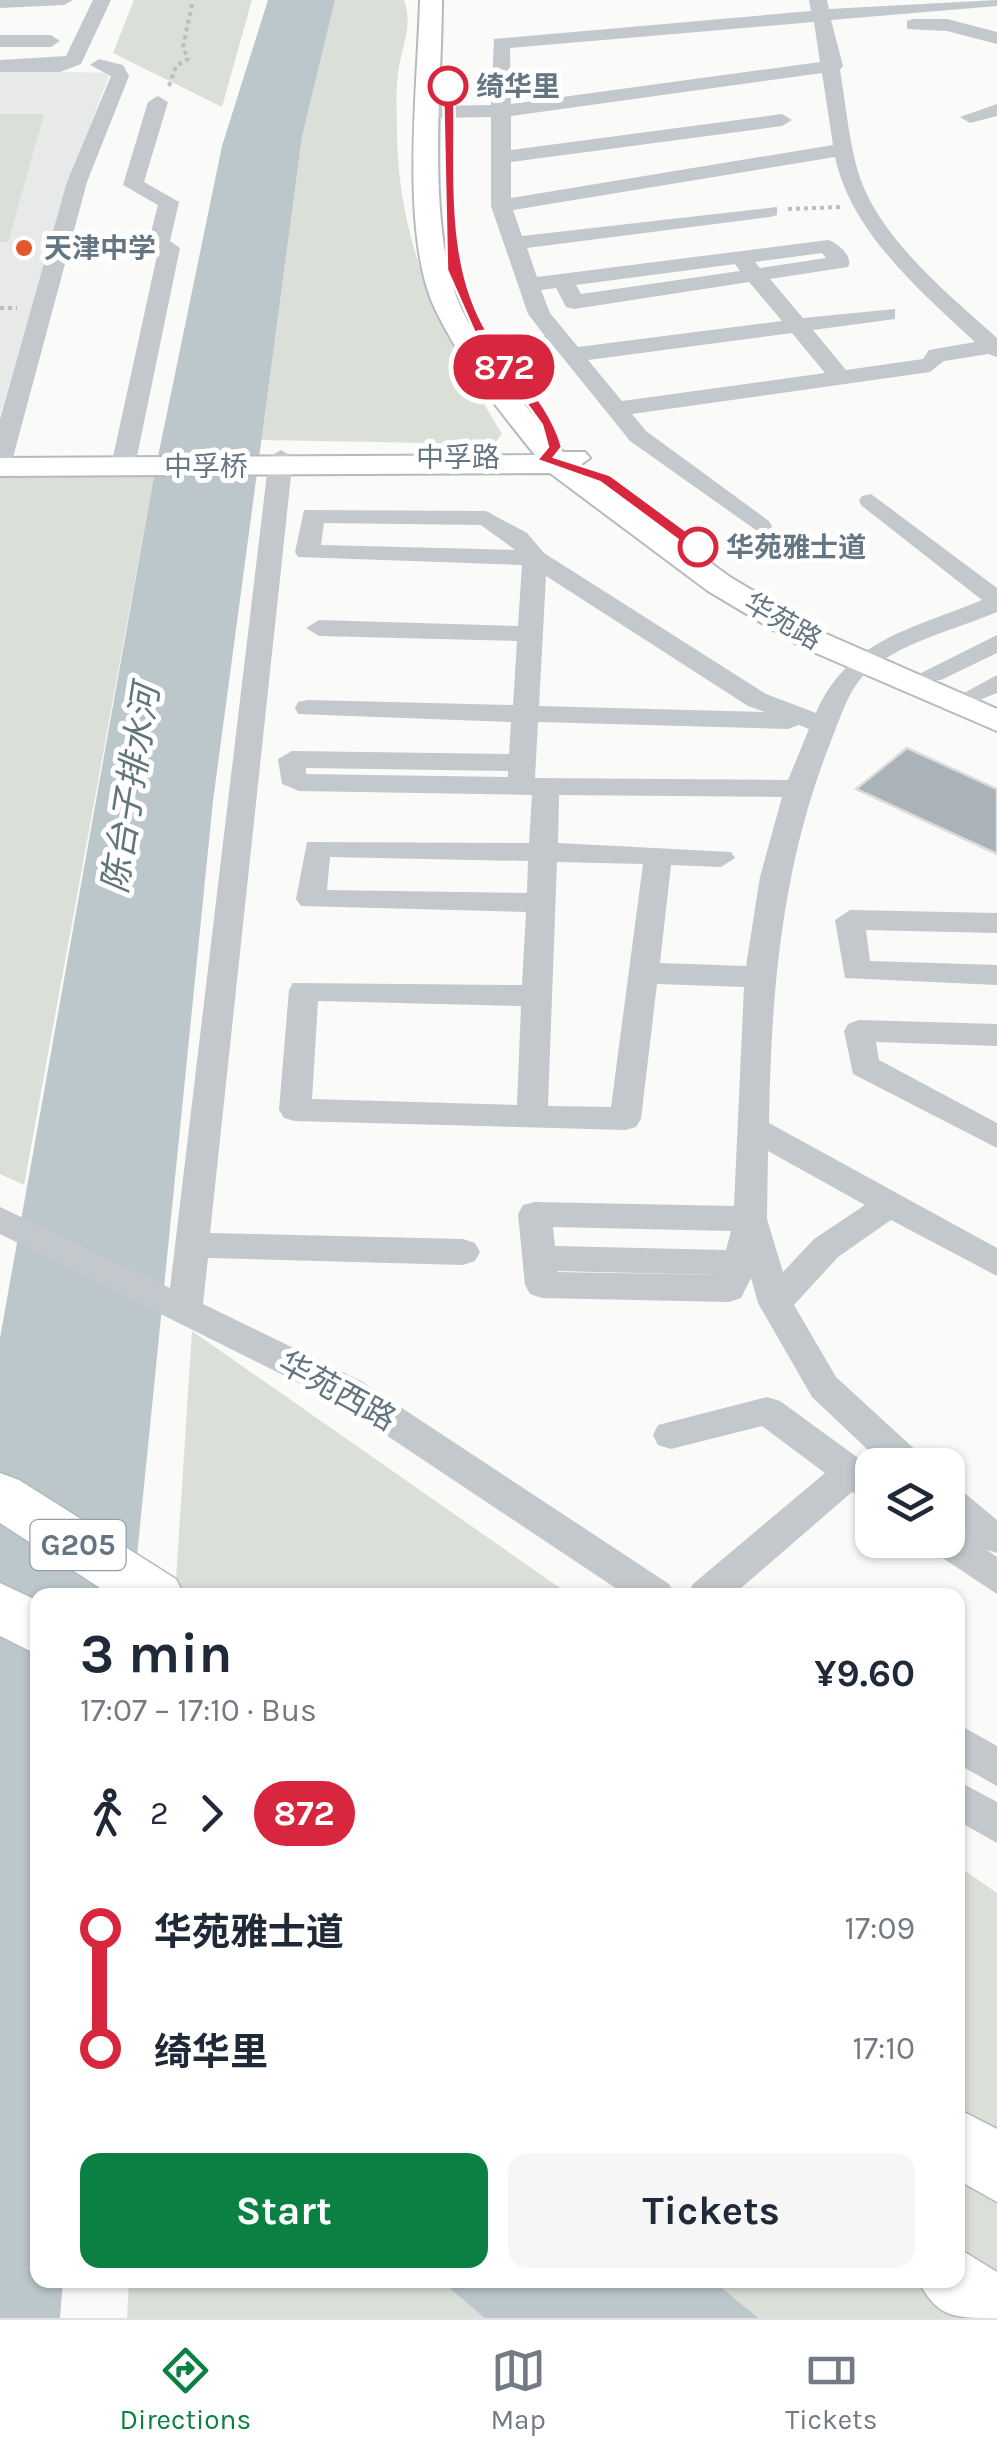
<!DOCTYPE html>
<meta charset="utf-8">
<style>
body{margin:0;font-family:Karla,"Noto Sans SC",sans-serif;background:#f6f6f7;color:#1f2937;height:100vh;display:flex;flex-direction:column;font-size:38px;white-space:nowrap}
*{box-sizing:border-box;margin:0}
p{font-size:32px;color:#747a83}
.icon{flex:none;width:55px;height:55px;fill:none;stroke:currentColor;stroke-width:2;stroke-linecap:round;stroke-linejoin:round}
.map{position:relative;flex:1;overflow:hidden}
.side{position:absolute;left:30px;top:1588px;width:935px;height:700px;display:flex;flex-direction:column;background:#fff;border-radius:20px;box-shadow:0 2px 8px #0004}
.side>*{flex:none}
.badge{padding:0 20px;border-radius:32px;font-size:35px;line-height:65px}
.buttons{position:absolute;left:855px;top:1448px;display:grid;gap:20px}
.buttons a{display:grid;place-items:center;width:110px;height:110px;border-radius:20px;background:#fff;box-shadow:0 2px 8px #0004;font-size:50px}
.map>.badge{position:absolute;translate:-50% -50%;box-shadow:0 0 0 5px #fff}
.legs{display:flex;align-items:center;gap:15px;height:110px;padding:0 50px;font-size:32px}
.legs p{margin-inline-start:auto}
.overview{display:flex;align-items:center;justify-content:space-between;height:170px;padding:0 50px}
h1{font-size:55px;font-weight:700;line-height:75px}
.action{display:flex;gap:20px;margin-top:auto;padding:20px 50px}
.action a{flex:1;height:115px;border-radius:20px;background:#0b8043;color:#fff;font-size:40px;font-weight:700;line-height:115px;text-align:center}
.action a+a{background:#f6f6f7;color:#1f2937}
ul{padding:0 50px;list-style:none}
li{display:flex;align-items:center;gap:35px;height:120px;font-size:38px}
li i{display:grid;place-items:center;width:15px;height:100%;margin:0 12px;background:currentColor}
li i::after{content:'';width:25px;height:25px;margin:-12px;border:8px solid;border-radius:50%;background:#fff}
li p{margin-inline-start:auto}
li:first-child i{background:linear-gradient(#0000 50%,currentColor 0)}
li:last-child i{background:linear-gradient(currentColor 50%,#0000 0)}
.menu{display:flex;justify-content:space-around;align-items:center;height:140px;border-top:2px solid #e0e1e3;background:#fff;font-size:28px;color:#747a83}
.menu a{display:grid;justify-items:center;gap:5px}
.menu .active{color:#0b8043}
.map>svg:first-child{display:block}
.built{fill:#e8e9e9}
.green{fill:#dadfd7}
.water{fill:#bbc7cb}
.building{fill:#aab3b9;stroke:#dcdcda;stroke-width:2.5}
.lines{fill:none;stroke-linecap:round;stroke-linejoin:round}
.major-casing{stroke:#b5babe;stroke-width:4}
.highway-casing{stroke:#b4b9bd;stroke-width:3}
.path{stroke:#bbbfc2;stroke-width:4;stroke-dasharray:4 4;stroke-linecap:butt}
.minor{fill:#c3c8cc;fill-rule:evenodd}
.major{fill:#fff;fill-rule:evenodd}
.highway{fill:#fff;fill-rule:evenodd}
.line-1{fill:#d7263d;stroke:#fff;stroke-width:2.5}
.stop-1-dot{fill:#fff;stroke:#d7263d;stroke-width:5}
.poi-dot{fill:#e4572e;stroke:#fff;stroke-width:4}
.labels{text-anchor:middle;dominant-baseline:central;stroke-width:10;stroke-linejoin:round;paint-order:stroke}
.far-stop-label{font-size:28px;font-weight:bold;fill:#657683;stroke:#fff;text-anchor:start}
.far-poi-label{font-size:28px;font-weight:bold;fill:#657683;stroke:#fff;text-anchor:start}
.far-street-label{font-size:28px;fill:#657683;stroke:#fff}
.shield{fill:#fff;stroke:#939fa8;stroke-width:2.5}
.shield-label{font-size:30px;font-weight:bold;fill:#657683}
.street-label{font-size:32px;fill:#657683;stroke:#fff}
.water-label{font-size:35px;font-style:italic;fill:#60757c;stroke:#fff}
</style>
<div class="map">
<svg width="997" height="2318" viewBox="0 0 997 2318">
<rect width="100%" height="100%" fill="#fafaf8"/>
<path class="built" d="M0,70L110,73L68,184L0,416Z"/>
<path class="green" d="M134,0H252L222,107L113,53Z
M335,0H404C413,24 403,43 399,67C395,88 397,114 397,135C399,250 445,339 502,434L494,444L261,440L302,137Z
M0,114H44L8,242H0Z
M0,476H154L24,1185L0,1174Z
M192,1331L570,1595H175Z
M958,1866L997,1893V2318H127L129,2280H958Z"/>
<path class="water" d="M268,0H335L302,137L213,801L133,1595H38V2280H63L60,2318H0V1338L154,476L222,146Z
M440,2280H712L758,2318H485Z"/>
<path class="building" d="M907,748L997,789V854L856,789Z"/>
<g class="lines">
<defs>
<path id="major" d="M420,0H442C442,86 425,233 462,310C487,362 527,407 563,452H585L590,458L579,466L730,577L824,633L997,709V731L802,647L708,591L550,473L0,476V458L535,455C499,410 461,363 436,311C399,236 418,85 420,0Z"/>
<path id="highway" d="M0,1473L19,1480L176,1579L184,1595H111L0,1523Z
M0,1583L38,1601V1655L0,1636Z
M958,2109L997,2129V2202L958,2180Z
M958,2248L997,2272V2318C953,2318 937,2318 918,2280H958Z"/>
</defs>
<use href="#major" class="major-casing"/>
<use href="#highway" class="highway-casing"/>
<path class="path" d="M169,86L176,66L188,59L183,47L193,0
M788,209L842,207
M0,308H17"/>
<path class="minor" d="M0,0H73L64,5L0,8Z
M93,0H111L81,64L60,72H0V60L66,56Z
M809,0H827L829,9L997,0V6L831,20L843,66L840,70C846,106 849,142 859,175C880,239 948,294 997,338V357L988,354L944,361L930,372L632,414L646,431L769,521L772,526L769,531L760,533L630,441L555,348L466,360V350L545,336L528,314L491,206V117L431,118L421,112L431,106L491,105L494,39L811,11ZM814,22L820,62L511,104L510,48ZM822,73L833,145L511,198V162L782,126L792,120L782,114L511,150V116ZM835,157C851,232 921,292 975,342L929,350L923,359L846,370L813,330L895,319V309L803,318L770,279L848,267C854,257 837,242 828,240L537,277L527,248L770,217L777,215V207L522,236L513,210ZM822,253L826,258L760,268L755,262ZM735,264L740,271L581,294L576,285ZM749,282L782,321L578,347L550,313L541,290L556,288L566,307L574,309ZM792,333L825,373L622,401L588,360Z
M913,19H947L997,32V44L947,31L907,29V21Z
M0,35H51L60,41L51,47H0Z
M99,59L123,65L129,76L87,182L12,461L0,468V419L67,182L111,76L90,65Z
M158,96L168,102L144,182L179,202L170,241L180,248L135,466L123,473L111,466L158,251L148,244L158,205L123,185L148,102Z
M997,104V116L970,123L960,117Z
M281,450L293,457L210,1233L463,1239L475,1243L480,1252L475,1261L463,1265L208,1258L203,1304L361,1381L669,1584L675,1595H626L335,1401L0,1234V1207L170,1288L269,457Z
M871,494L997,588V612C955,630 900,642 866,673C848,690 840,719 831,741C782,864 771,991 769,1123L997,1248V1276L891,1220L838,1257L794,1305L836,1377L921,1455L926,1465H884L812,1397L758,1303L751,1278L741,1298L729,1302L542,1298L530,1294L525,1285L518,1214L523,1205L535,1202L734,1206L744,987L657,984L641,1119L636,1127L625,1130L295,1121L284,1118L279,1110L289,990L293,983L522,985L526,912L301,906L296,899L307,842L529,843L532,795L299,791L282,784L278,759L292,751L509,754L511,722L298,714L295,708L298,702L308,700L513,705L517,641L319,636L306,628L319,620L518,626L522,565L298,557L295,552L304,510L486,511L527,533L544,553L766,694L816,713C848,639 913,629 982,600L862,506L859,501L862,496ZM324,523L481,525L515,550L321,545ZM546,576L748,706L765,712L539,706ZM538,722L788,729L799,725L809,729L788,780L535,778ZM306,768L508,771V777L306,774ZM559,795L782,797L760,877L746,966L660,963L671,865L721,867L735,858L731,852L558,843ZM330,857L528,861L527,893L327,890ZM557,862L643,864L611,1107L548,1106ZM318,1001L521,1006L517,1105L312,1099ZM768,1151L865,1205L814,1239L783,1272L767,1219ZM553,1227L731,1231L726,1250L555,1246ZM557,1271L718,1275L558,1272Z
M997,635V653L941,680H923L919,674Z
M997,675V693L977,701L964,693Z
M850,910L997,913V933L866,930L870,961L997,965V985L845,978L835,920Z
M859,1020L997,1024V1046L876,1042L879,1060L997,1123V1148L853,1074L844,1031L848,1024Z
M767,1397L780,1401L872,1468V1502L852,1492L733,1595H687L693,1584L825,1473L762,1426L671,1449L658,1445L653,1435L658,1425Z
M948,1486L961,1490L997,1520V1553L987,1550L997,1557V1594L932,1551L926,1540H948Z
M958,1724L997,1746V1786L958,1764Z
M958,1781L997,1802V1843L958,1821Z"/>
<use href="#major" class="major"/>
<use href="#highway" class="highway"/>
</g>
<path class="line-1" d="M448,82L454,86C457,166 444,262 488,333C512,371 550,402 562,447L554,457L610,475L704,544V551H693L600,482L537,460L548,447L542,425L474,331L447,270L443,86Z"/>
<g class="stop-1-dot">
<circle cx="448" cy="86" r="18"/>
<circle cx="698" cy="547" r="18"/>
</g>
<circle class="poi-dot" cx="24" cy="248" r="10"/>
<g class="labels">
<g class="far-stop-label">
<text x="476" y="86">绮华里</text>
<text x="726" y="547">华苑雅士道</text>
</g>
<g class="far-poi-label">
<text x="44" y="248">天津中学</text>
</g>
<g class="far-street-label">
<text x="458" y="457">中孚路</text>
<text x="206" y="466">中孚桥</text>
<text transform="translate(783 621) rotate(30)">华苑路</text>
</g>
<rect class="shield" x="30.5" y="1520" width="95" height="50" rx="8"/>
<g class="shield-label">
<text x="78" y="1545">G205</text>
</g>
<g class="street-label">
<text transform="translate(337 1391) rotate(29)">华苑西路</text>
</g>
<g class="water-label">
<text transform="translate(131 789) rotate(-81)">陈台子排水河</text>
</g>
</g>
</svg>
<div class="buttons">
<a><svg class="icon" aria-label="layers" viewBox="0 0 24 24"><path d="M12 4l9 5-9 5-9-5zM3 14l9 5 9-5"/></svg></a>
</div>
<b class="badge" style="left:504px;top:367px;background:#d7263d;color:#fff">872</b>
<section class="side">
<div class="overview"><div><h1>3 min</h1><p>17:07 – 17:10 · Bus</p></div><b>¥9.60</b></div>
<div class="legs"><svg class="icon" aria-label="walk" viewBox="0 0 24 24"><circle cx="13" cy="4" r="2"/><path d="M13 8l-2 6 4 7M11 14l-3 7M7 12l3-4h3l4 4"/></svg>2<svg class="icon" aria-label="forward" viewBox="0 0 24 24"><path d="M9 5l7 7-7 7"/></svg><b class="badge" style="background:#d7263d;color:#fff">872</b></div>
<ul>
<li><i style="color:#d7263d"></i><b>华苑雅士道</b><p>17:09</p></li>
<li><i style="color:#d7263d"></i><b>绮华里</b><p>17:10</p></li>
</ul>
<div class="action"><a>Start</a><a>Tickets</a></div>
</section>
</div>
<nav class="menu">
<a class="active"><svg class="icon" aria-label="directions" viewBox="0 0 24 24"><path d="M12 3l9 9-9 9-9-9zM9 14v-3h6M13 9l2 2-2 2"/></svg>Directions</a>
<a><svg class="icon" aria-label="map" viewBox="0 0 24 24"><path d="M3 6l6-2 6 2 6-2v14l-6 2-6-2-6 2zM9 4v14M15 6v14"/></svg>Map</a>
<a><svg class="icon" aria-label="tickets" viewBox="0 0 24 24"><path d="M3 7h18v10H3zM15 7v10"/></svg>Tickets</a>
</nav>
